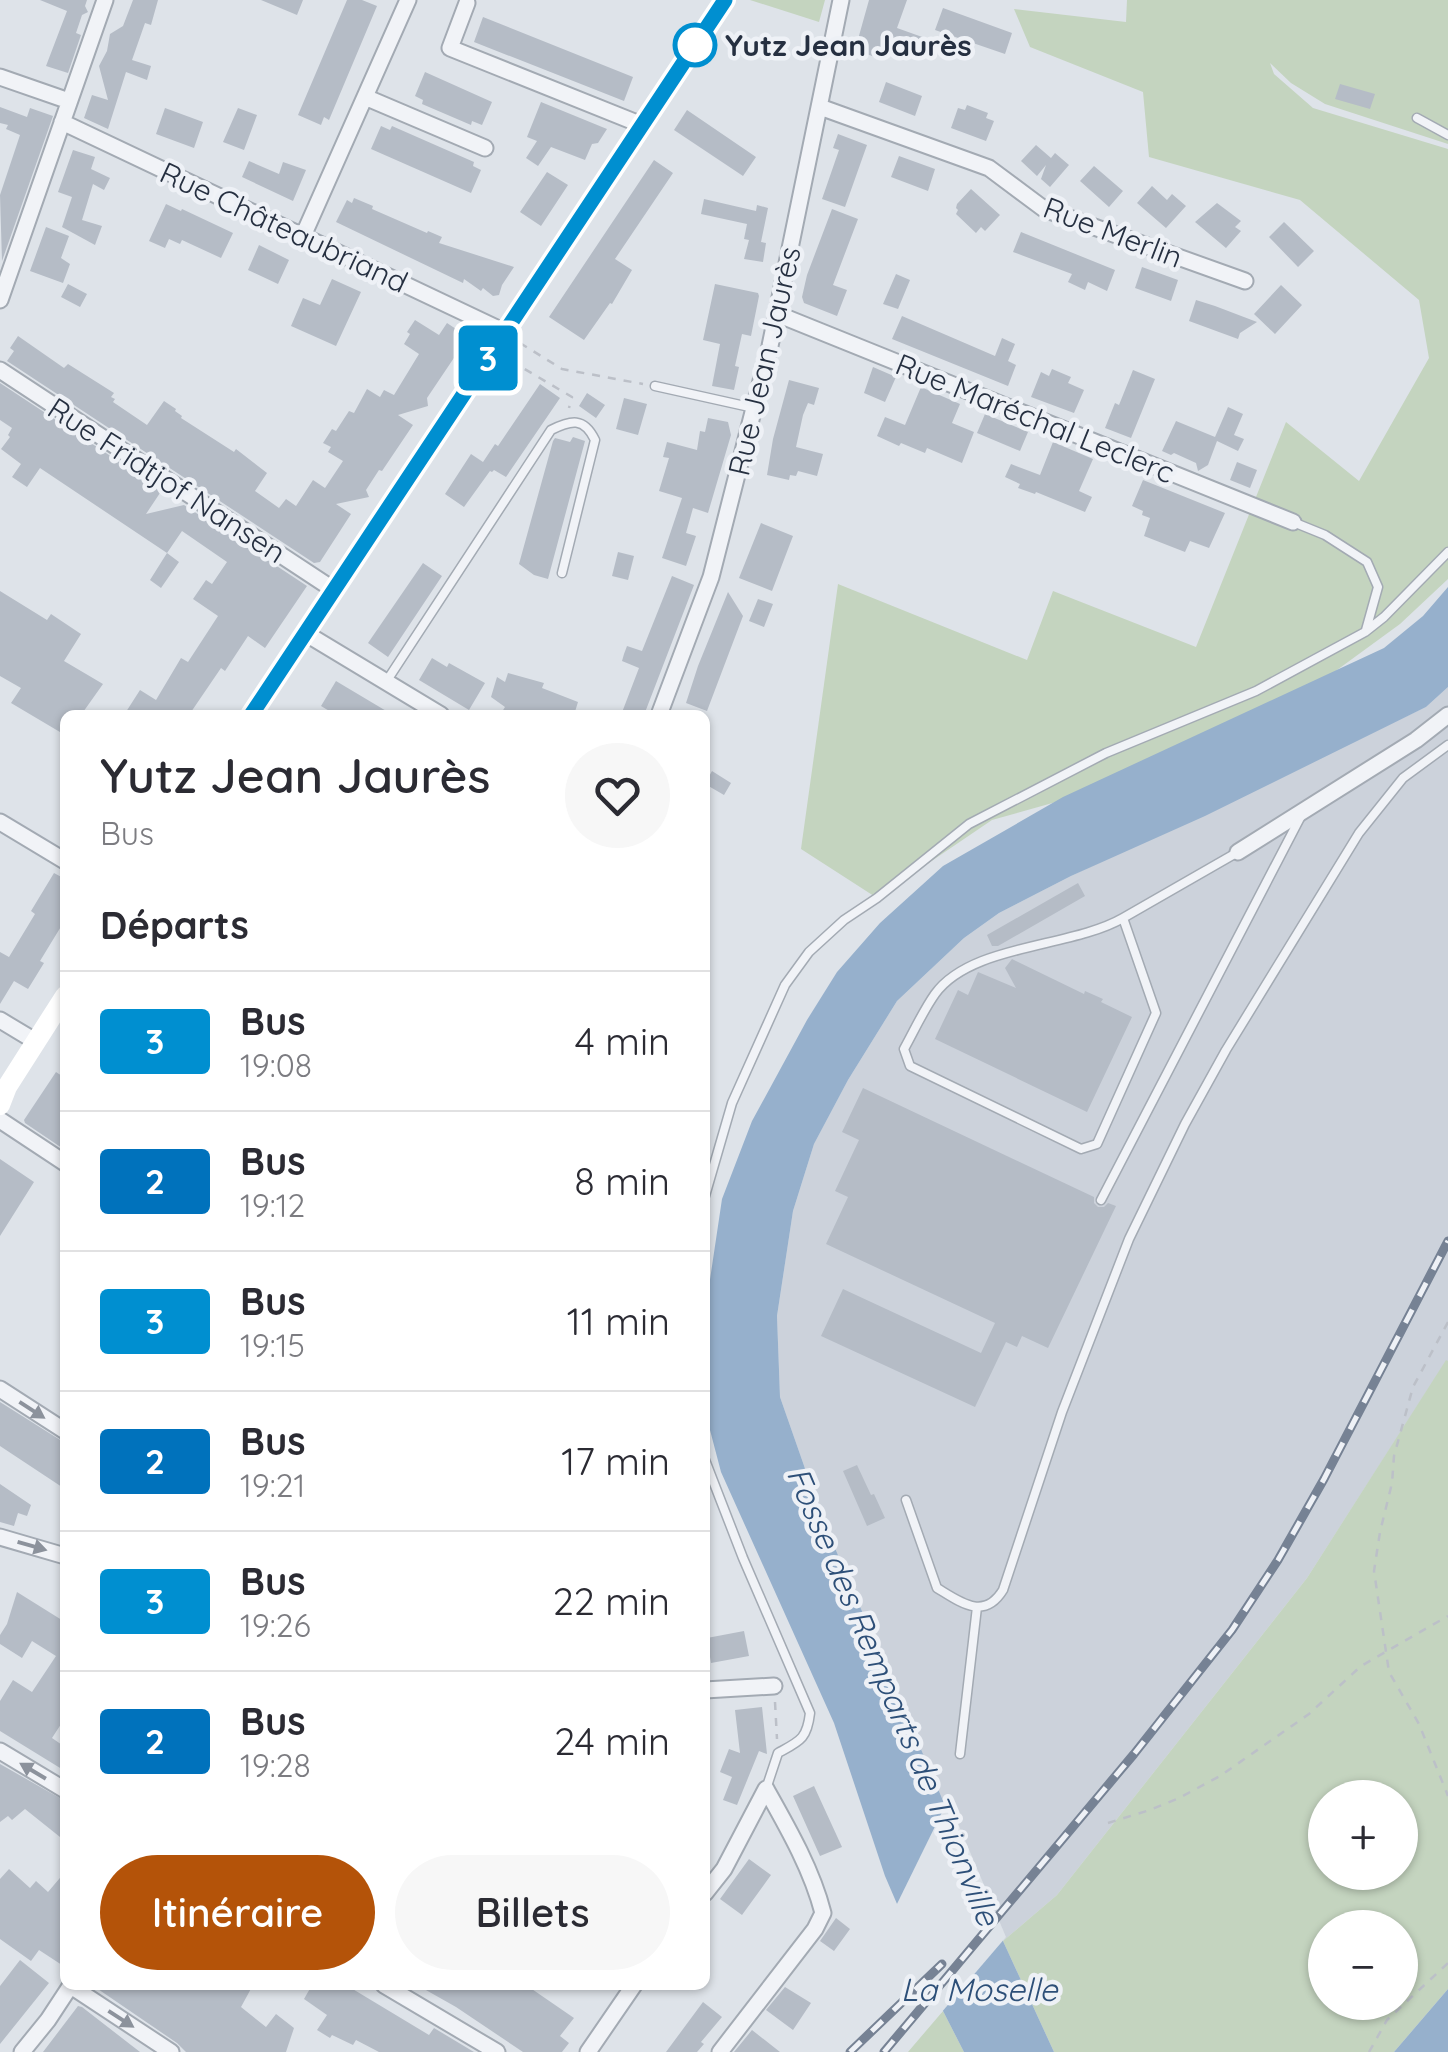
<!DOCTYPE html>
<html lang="fr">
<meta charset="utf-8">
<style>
body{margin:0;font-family:Quicksand,sans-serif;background:#f7f7f7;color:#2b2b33;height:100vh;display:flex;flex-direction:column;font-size:38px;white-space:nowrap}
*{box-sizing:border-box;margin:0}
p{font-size:32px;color:#7c7c81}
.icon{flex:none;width:55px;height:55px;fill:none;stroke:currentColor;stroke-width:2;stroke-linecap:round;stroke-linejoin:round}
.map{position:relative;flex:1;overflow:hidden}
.details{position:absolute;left:60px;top:710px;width:650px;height:1280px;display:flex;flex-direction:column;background:#fff;border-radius:15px;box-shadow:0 2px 8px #0004}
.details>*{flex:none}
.badge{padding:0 20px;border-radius:8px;font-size:35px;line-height:65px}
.buttons{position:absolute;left:1308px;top:1780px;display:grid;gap:20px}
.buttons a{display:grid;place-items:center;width:110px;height:110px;border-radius:50%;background:#fff;box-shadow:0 2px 8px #0004;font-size:50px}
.map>.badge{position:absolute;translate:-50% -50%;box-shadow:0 0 0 5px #fff}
h2{padding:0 40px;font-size:38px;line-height:90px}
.round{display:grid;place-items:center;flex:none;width:105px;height:105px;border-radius:52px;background:#f7f7f7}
.headline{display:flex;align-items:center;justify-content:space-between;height:170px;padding:0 40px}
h1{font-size:48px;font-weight:600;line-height:75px}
.primary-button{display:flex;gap:20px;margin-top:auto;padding:20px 40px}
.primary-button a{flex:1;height:115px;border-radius:60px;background:#b45309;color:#fff;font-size:40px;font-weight:600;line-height:115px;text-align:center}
.primary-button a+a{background:#f7f7f7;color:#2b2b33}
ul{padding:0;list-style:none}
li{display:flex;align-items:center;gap:30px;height:140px;padding:0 40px;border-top:2px solid #e1e1e2}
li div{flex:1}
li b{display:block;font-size:38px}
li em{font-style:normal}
li .badge{min-width:110px;font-weight:700;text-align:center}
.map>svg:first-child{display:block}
.built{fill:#ccd2db}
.green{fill:#c4d4bf;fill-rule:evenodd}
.water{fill:#96b0cc}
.pier{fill:#dee3e9}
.building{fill:#b5bcc6}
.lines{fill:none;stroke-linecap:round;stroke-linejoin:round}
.lane-casing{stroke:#a3aab3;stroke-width:11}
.street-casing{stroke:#a3aab3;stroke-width:19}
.path{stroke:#bcc0c8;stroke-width:2.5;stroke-dasharray:8 8;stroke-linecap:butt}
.lane{stroke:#f1f3f7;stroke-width:8}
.street{stroke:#f1f3f7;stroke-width:15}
.secondary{stroke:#fff;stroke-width:20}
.rail-casing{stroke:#768294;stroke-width:9}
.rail{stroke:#eef1f6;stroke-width:5;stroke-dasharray:15;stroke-linecap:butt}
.oneway{fill:#8c929c}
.line-casing{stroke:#fff;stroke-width:22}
.line{stroke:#008fd0;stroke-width:15}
.stop-dot{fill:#fff;stroke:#008fd0;stroke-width:5}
.labels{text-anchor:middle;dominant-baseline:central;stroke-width:9;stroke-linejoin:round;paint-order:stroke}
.stop-label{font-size:30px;font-weight:bold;fill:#263041;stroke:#eef1f6;text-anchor:start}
.street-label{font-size:30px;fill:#263041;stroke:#eef1f6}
.water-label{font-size:32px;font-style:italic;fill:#2d4f78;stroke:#eef1f6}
</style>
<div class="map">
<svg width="1448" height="2052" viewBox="0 0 1448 2052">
<rect width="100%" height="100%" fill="#dee3e9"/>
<path class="built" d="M1448,687V1361H1446L1307,1578L1057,1895L1003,1941L823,1520L780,1397L777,1316L793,1211L814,1144L848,1080L897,1001L964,938L999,913L1071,876L1426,707Z"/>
<path class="green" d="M750,0H825L819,22Z
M1127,0H1448V144L1325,104L1291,83L1270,63L1274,74L1313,108L1448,149V579L1400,624L1326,678L1088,793L992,820L877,898L801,849L838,584L1027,660L1053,591L1196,647L1286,422L1359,481L1429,358L1419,300L1300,200L1149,157L1143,92L1030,47L1014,9L1126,22Z
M1446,1360L1448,1361V1989L1394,2052H1054L1003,1941L1057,1895L1307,1578ZM1325,1798H1400V1872H1325ZM1325,1928H1400V2002H1325Z
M943,2011L964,2052H908Z"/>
<path class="water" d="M1448,587V687L1426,707L1205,816L1071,876L999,913L964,938L897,1001L848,1080L814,1144L793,1211L777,1316L780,1397L823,1520L1003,1941L1054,2052H964L943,2011L885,1876L834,1723L721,1472L705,1411V1313L722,1199L752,1121L807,1020L837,972L880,923L943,866L1063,797L1384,648L1423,616Z
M1448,1989V2052H1394Z"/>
<path class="pier" d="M948,1800L1006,1937L941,2013L895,1908Z"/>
<path class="building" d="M40,0H87L85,6L88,12L82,15L76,33L81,35L68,73L46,66L67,11Z
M133,0H158L151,25L145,23L132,60L151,66L147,80L126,72L108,129L84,118L92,95L108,100L99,66L107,51L110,34L123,26Z
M261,0H303L297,15Z
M347,0H362L377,6L329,120L324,117L321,125L298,115Z
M869,0H907L897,28L925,38L920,53L884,40L878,58L855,50Z
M943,8L1012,33L1005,54L935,30Z
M483,17L633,77L624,101L474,42Z
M425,72L492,102L482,125L472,121L471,125L422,104L423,100L415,96Z
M886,82L922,96L915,116L879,102Z
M1340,84L1375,94L1370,109L1335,99Z
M541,102L607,129L598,143L592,144L585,160L551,147L538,166L526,158L537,141L527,137Z
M967,105L988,113L986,118L994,121L986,141L951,128L958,108L965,110Z
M0,107L27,117L30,108L53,116L2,261L0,195L20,135L6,129L8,125L0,123Z
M165,108L203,122L194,148L156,134Z
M238,108L257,115L244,150L223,142Z
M687,110L756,157L743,176L674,130Z
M381,126L390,130L392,126L474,162L473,166L481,170L471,193L371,149Z
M838,134L867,145L845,207L822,199L839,150L833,148Z
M1036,145L1051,158L1055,153L1069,165L1050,187L1041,179L1046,165L1037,176L1021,161Z
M73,150L95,157L91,169L110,178L104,190L93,184L82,220L102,226L95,245L62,227L72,197L58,192Z
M899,156L935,169L928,191L891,177Z
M654,160L673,173L615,259L632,270L612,304L610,303L584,340L549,317Z
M249,161L279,174L283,162L306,170L293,201L242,177Z
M1094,166L1123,191L1109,207L1080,181Z
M547,172L568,185L541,226L520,212Z
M1152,186L1167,200L1172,194L1186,206L1166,228L1137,203Z
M971,189L1000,215L985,231L981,227L976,233L956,214L958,210L956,208L957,204Z
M354,198L373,206L372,209L427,233L428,231L442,237L439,243L514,267L502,285L499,295L493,296L483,288L481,291L464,279L463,283L336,222L347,200L352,203Z
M704,199L756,211L757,205L768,208L761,242L766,243L763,262L744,259L749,240L744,239L747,224L701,214Z
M1217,203L1241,221L1235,227L1241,231L1226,248L1195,222Z
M166,204L181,211L182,209L233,233L221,258L182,240L180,244L169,239L165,248L149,241Z
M832,209L858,219L833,285L847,290L837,316L804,303L802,297L807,275Z
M1284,222L1314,251L1298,267L1269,237Z
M46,227L69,236L61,258L70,264L63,283L30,271Z
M1021,232L1115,270L1107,291L1088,282L1085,290L1068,282L1072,274L1013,252Z
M259,245L289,260L278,284L248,270Z
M1142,267L1178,280L1171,301L1135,288Z
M896,274L910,280L898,309L883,304Z
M332,279L361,292L336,346L291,326L303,298L320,305Z
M68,284L87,294L80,307L61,297Z
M715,284L758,293L759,296L751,336L742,334L735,366L739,367L734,390L712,386L720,344L703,340Z
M1281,285L1302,305L1275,334L1254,314Z
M1196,300L1215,306L1257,322L1240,333L1238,339L1189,321Z
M902,316L995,356L1002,338L1015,344L1008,361L1016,365L1008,386L892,339Z
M415,320L439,335L447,323L468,337L427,398L428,406L398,415L413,425L382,471L379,470L366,490L369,497L336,504L351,514L320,562L314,563L7,361L14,351L10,348L18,336L64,368L68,364L114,393L111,397L115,399L113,402L147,425L164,401L176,409L175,411L182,416L181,418L234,452L236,449L267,473L255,491L279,508L286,499L296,506L313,480L325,488L343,461L328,452L331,447L323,443L332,429L336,431L349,411L354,413L367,389L380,397L384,390L394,395L419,354L404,344L410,334L407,332Z
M873,367L896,377L885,402L864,393Z
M1052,369L1071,377L1068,383L1084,390L1074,413L1031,397L1041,372L1049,376Z
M1133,370L1155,379L1131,438L1105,428L1115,403L1119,405Z
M789,380L819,388L814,405L808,403L803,415L796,447L823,454L817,476L798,471L796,476L790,475L789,480L767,475L773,439Z
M0,383L162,490L146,514L184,505L307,586L265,648L248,636L225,671L221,668L189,715H124L140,690L156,700L181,658L188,662L218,616L193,599L206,580L212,584L227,562L182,531L167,553L179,562L161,588L150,580L167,553L40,468L27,487L12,477L21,464L1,449L10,437L8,435L12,428L0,420Z
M540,384L560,398L506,477L494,470L492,472L490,471L464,507L445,494L471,454L483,462L495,444L498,446Z
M921,387L960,404L952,423L974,432L962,463L927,448L925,453L901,443L899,446L877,436L885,417L905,425Z
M587,393L605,405L596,418L579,406Z
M624,398L647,404L638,435L616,429Z
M1228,407L1243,414L1234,435L1244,439L1238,451L1217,441L1208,465L1198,471L1196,463L1174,453L1171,455L1162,451L1176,421L1215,437Z
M985,414L1028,432L1020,451L977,433Z
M708,418L728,422L731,435L708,513L693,508L686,533L696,536L686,566L662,558L682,498L659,491L669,458L663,457L667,442L697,450L700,431L705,432Z
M573,437L585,441L548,579L534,575L519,564L553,441L555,438L570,442Z
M1053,442L1093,459L1079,491L1092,497L1085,512L1036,492L1035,494L1018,488L1020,484L1005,477L1011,464L1040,475Z
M1237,462L1257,470L1250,488L1230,480Z
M1143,480L1225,513L1209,548L1190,541L1185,552L1144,536L1150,518L1142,515L1143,511L1132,506Z
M761,523L793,536L772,591L739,578Z
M618,552L634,556L628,580L612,576Z
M423,563L442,576L388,657L368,643Z
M672,576L694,585L644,715H621L639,668L622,661L624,654L627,646L642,651Z
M0,591L47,620L51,614L81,634L64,661L103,684L81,715H65V735L11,703L21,688L0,676Z
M728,592L743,616L707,711L686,703L698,666Z
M758,599L773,604L764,627L749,621Z
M432,658L447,667L449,663L485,683L469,710L419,680Z
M508,673L544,683L542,688L578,702L574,715H500L505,707L491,697L497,677L505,682Z
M336,681L346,687L393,715H336L321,706Z
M712,771L731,783L724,795L705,784Z
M54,873L65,879V920L40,961L44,963L28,989L14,981L0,1004V952L9,957L35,914L31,911Z
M1078,883L1085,896L998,946H992L987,935Z
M1012,959L1084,994L1085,991L1103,999L1101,1002L1132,1017L1087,1112L935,1039L958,990L968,995L978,972L1016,988L1005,968Z
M56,1072L65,1078V1150L25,1123L24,1120Z
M863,1088L1094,1197V1203L1098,1207H1104L1108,1203L1116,1206L1048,1348L1022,1336L1017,1347L1006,1342L975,1407L821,1336L843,1289L981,1353L995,1323L826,1244L848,1197L835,1191L859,1140L842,1132Z
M0,1159L34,1182L0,1236Z
M0,1402L65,1443V1489L0,1446Z
M857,1465L871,1495L874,1494L885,1518L867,1526L843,1471Z
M0,1484L31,1505L27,1516L18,1513L14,1526L0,1522Z
M17,1592L65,1622V1718L52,1738L65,1747V1771L0,1731V1701L13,1680L32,1692L56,1656L32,1641L22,1658L0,1644V1635L7,1624Z
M744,1631L749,1656L711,1663L707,1638Z
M762,1707L767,1754L759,1751L737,1805L723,1800L732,1777L720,1772L729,1749L740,1753L735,1710Z
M0,1764L65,1801V1841L25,1809L12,1820L8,1816L0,1822Z
M814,1786L842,1847L820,1856L793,1796Z
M749,1859L771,1875L742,1915L720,1899Z
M9,1869L30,1888L36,1881L48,1892L65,1872V1967L39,1950L31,1961L0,1939V1879Z
M836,1918L850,1929L834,1951L820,1941Z
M20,1960L49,1983L0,2044V1986Z
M92,1985H253L241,2007L266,2027L276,2014L294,2028L286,2052H186L177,2043Z
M312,1985H346L429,2035L434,2028L474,2052H379L356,2040L353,2045L332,2035L330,2038L317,2030L327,2015L304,1999Z
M417,1985H526L574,2018L560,2036L569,2043L562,2052H523L456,2007Z
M785,1987L811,2003L793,2030L766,2010Z
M703,2002L722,2017L701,2042L704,2044L697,2052H666Z
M78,2006L82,2007L140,2052H43Z
M752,2030L780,2052H734Z"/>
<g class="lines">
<defs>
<path id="lane" d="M1417,118L1448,135
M655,386L754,408
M1293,522L1325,535L1367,562L1378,587L1366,630
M386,682L551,430C571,420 584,417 595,440L562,573
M1123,918L1156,1013L1097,1144L1081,1149L910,1066L904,1049C914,1031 923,1011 935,994C971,944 1071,948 1123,918L1238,852
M705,1196L732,1103L785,985L809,952L844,920L877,898L969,824L1106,753L1256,691L1365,632L1384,617L1448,552
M1101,1200L1300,818
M705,1460L743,1558L810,1713C807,1739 800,1741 778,1753L766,1789
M906,1500L937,1588C960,1602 984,1621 1003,1590L1062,1412L1129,1239L1185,1124L1226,1050L1359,833L1403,778L1448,745
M960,1754L977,1607"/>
<path id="street" d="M467,3L450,48L642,125
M0,77L69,101
M365,97L485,148
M820,107L989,168L1044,209L1245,281
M62,122L505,332
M303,236L408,0
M0,300L105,0
M777,314L1293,522
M0,370L334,590
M305,633L441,715
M659,715L711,577L754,408L770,346L841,0
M0,822L65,861
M1238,852L1416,740L1448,715
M0,1020L35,1041
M0,1120L65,1163
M0,1389L65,1431
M0,1537L65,1556
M705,1690L774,1686
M0,1751L65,1790
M705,1893L724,1869L766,1789
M384,1985L497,2052
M71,1986L171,2052
M22,2052L48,2020L71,1985
M588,2052L634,1985
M720,2052L815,1929L823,1913C812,1870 788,1828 766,1789"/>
</defs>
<use href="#lane" class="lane-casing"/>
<use href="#street" class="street-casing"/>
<path class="path" d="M520,343L562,369L643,384
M511,361L572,397L569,408
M1448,1322L1413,1387L1394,1456L1392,1483L1380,1532L1374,1571L1389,1672L1419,1724L1448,1796
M775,1702L777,1739
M1108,1823L1150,1810L1179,1798L1220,1776L1309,1714L1361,1666L1448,1616
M1369,2052L1387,2020L1448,1963"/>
<use href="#lane" class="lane"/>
<use href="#street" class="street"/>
<path class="secondary" d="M251,715L725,0
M0,1105L7,1087L65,996"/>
<defs>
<path id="rail" d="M850,2052L942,1964
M884,2052L1134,1754L1232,1630L1278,1560L1324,1479L1448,1241"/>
</defs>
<use href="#rail" class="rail-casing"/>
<use href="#rail" class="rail"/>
</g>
<defs><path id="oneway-solid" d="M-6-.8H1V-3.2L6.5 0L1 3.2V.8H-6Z" transform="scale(2.5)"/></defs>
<g class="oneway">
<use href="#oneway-solid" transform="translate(32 1410) rotate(33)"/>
<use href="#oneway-solid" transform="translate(32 1546) rotate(16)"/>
<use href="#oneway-solid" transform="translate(33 1771) rotate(-149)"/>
<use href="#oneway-solid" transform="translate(121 2019) rotate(33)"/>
</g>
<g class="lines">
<defs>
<path id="line" d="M251,715L725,0"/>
</defs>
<use href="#line" class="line-casing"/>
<use href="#line" class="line"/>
</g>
<circle class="stop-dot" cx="695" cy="45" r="20"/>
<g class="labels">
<g class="stop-label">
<text x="725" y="45">Yutz Jean Jaurès</text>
</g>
<g class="street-label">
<text transform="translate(284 227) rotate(25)">Rue Châteaubriand</text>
<text transform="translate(1113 232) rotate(21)">Rue Merlin</text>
<text transform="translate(764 361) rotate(-77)">Rue Jean Jaurès</text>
<text transform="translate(1035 418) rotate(22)">Rue Maréchal Leclerc</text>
<text transform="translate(167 480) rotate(33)">Rue Fridtjof Nansen</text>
</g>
<g class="water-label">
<text transform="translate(894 1696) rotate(67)">Fosse des Remparts de Thionville</text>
<text x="979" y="1989">La Moselle</text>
</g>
</g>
</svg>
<div class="buttons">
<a>+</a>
<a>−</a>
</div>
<b class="badge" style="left:488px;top:358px;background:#008fd0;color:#fff">3</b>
<section class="details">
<div class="headline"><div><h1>Yutz Jean Jaurès</h1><p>Bus</p></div><a class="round"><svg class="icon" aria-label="heart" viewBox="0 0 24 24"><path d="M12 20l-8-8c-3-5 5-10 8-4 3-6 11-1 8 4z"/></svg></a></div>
<h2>Départs</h2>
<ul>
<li><span class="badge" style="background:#008fd0;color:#fff">3</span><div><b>Bus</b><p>19:08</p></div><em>4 min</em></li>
<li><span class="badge" style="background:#0072bc;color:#fff">2</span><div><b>Bus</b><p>19:12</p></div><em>8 min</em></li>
<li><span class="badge" style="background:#008fd0;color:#fff">3</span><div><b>Bus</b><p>19:15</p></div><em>11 min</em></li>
<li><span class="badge" style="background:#0072bc;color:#fff">2</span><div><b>Bus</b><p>19:21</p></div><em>17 min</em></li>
<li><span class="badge" style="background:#008fd0;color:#fff">3</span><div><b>Bus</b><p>19:26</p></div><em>22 min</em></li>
<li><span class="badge" style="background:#0072bc;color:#fff">2</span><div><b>Bus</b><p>19:28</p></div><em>24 min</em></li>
</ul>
<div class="primary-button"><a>Itinéraire</a><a>Billets</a></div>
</section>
</div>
